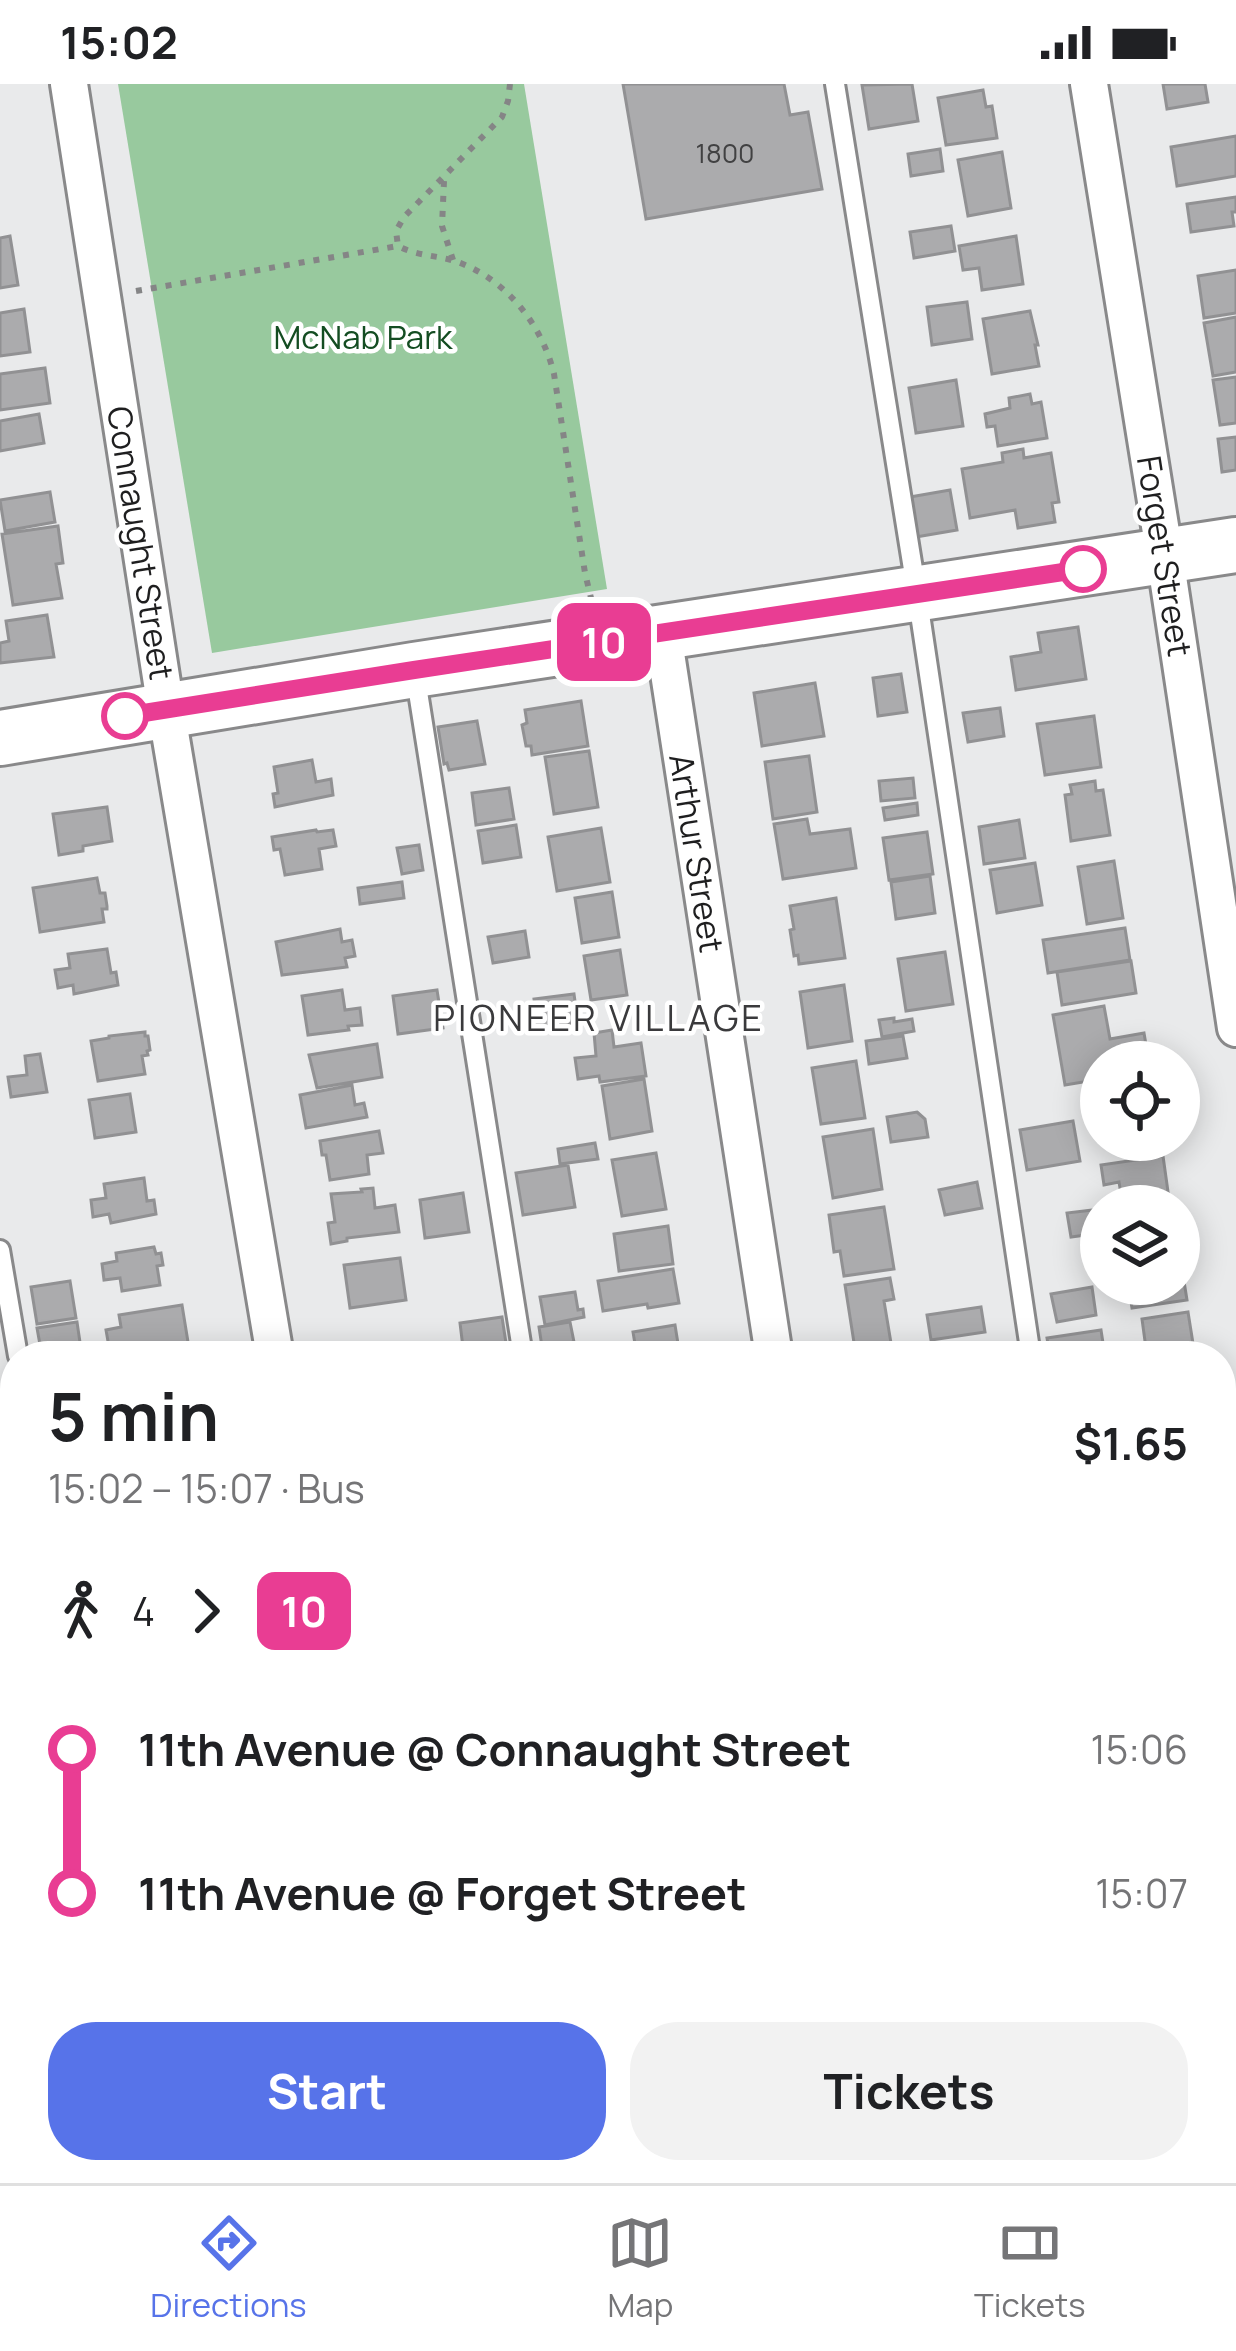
<!DOCTYPE html>
<meta charset="utf-8">
<style>
body{margin:0;font-family:Manrope,sans-serif;background:#f2f2f2;color:#202124;height:100vh;display:flex;flex-direction:column;font-size:45px;white-space:nowrap}
*{box-sizing:border-box;margin:0}
p{font-size:39px;color:#757577}
.icon{flex:none;width:66px;height:66px;fill:none;stroke:currentColor;stroke-width:2;stroke-linecap:round;stroke-linejoin:round}
.map{position:relative;flex:1;overflow:hidden}
.details{position:absolute;left:0px;top:1257px;width:1236px;height:843px;display:flex;flex-direction:column;background:#fff;border-radius:48px 48px 0 0;box-shadow:0 6px 30px #0003}
.details>*{flex:none}
.badge{padding:0 24px;border-radius:18px;font-size:42px;line-height:78px}
.buttons{position:absolute;left:1080px;top:957px;display:grid;gap:24px}
.buttons a{display:grid;place-items:center;width:120px;height:120px;border-radius:50%;background:#fff;box-shadow:0 6px 30px #0003;font-size:60px}
.map>.badge{position:absolute;translate:-50% -50%;box-shadow:0 0 0 6px #fff}
.legs{display:flex;align-items:center;gap:18px;height:132px;padding:0 48px;font-size:39px}
.legs p{margin-inline-start:auto}
.head{display:flex;align-items:center;justify-content:space-between;height:204px;padding:0 48px}
h1{font-size:66px;font-weight:700;line-height:90px}
.cta{display:flex;gap:24px;margin-top:auto;padding:24px 48px}
.cta a{flex:1;height:138px;border-radius:48px;background:#5773e9;color:#fff;font-size:48px;font-weight:700;line-height:138px;text-align:center}
.cta a+a{background:#f2f2f2;color:#202124}
ul{padding:0 48px;list-style:none}
li{display:flex;align-items:center;gap:42px;height:144px;font-size:45px}
li i{display:grid;place-items:center;width:18px;height:100%;margin:0 15px;background:currentColor}
li i::after{content:'';width:30px;height:30px;margin:-15px;border:9px solid;border-radius:50%;background:#fff}
li p{margin-inline-start:auto}
li:first-child i{background:linear-gradient(#0000 50%,currentColor 0)}
li:last-child i{background:linear-gradient(currentColor 50%,#0000 0)}
.status{display:flex;justify-content:space-between;align-items:center;height:84px;padding:0 60px;background:#fff;direction:ltr}
.status svg{height:33px;fill:currentColor}
.tab-bar{display:flex;justify-content:space-around;align-items:center;height:168px;border-top:3px solid #e0e0e0;background:#fff;font-size:33px;color:#757577}
.tab-bar a{display:grid;justify-items:center;gap:6px}
.tab-bar .on{color:#5773e9}
.map>svg:first-child{display:block}
.green{fill:#98c99e}
.building{fill:#ababad;stroke:#919193;stroke-width:3}
.lines{fill:none;stroke-linecap:round;stroke-linejoin:round}
.lane-casing{stroke:#89898a;stroke-width:24}
.street-casing{stroke:#89898a;stroke-width:42}
.secondary-casing{stroke:#89898a;stroke-width:60}
.path{stroke:#858586;stroke-width:6;stroke-dasharray:6 9;stroke-linecap:butt}
.lane{stroke:#fff;stroke-width:18}
.street{stroke:#fff;stroke-width:36}
.secondary{stroke:#fff;stroke-width:54}
.line-1-casing{stroke:#fff;stroke-width:27}
.line-1{stroke:#e93d93;stroke-width:18}
.stop-1-dot{fill:#fff;stroke:#e93d93;stroke-width:6}
.labels{text-anchor:middle;dominant-baseline:central;stroke-width:9;stroke-linejoin:round;paint-order:stroke}
.number-label{font-size:27px;fill:#414142}
.park-label{font-size:33px;fill:#144d22;stroke:#fff}
.street-label{font-size:33px;fill:#1e1e1f;stroke:#fff}
.neighbourhood-label{font-size:36px;letter-spacing:3px;fill:#3a3a3c;stroke:#fff}
</style>
<div class="status"><b>15:02</b><svg viewBox="0 0 49 12"><path d="M0 12V9h3v3zM5 12V6h3v6zM10 12V3h3v9zM15 12V0h3v12zM26 1h20v11H26zM47 4h2v5h-2z"/></svg></div>
<div class="map">
<svg width="1236" height="2099" viewBox="0 0 1236 2099">
<rect width="100%" height="100%" fill="#e9eaeb"/>
<path class="green" d="M118,0H524L607,505L212,569Z"/>
<path class="building" d="M623,0H784L790,31L808,28L822,105L646,135Z
M912,0L918,37L869,45L862,1Z
M1163,0H1205L1208,18L1167,25Z
M983,6L986,23L992,22L997,54L946,61L938,14Z
M1236,52V92L1177,102L1171,63Z
M940,65L943,87L911,92L908,70Z
M1002,68L1011,124L968,132L958,76Z
M1236,113V128H1232L1234,142L1191,148L1187,120Z
M951,142L955,167L914,174L910,148Z
M10,152L18,201L0,204V154Z
M1016,152L1023,200L982,206L979,184L963,186L959,162Z
M1236,186V229L1204,234L1198,192Z
M967,218L972,255L932,261L927,223Z
M24,225L30,268L0,272V229Z
M1030,227L1038,261H1035L1039,282L992,290L983,235Z
M1236,233V288L1213,292L1204,239Z
M45,284L50,319L0,326V290Z
M1236,293V339L1220,341L1213,296Z
M956,296L963,342L916,349L909,304Z
M1030,310L1032,320L1041,318L1047,354L998,362L995,342L987,343L985,330L1010,324L1009,314Z
M39,330L44,359L0,367V337Z
M1236,353V386L1222,388L1218,355Z
M1023,365L1024,374L1051,369L1059,418L1052,419L1055,438L1018,444L1015,426L970,434L962,385L1003,378L1002,369Z
M950,406L957,446L916,453L910,413Z
M50,408L55,438L5,447L0,416Z
M58,442L63,479L56,480L62,514L13,521L2,450Z
M47,531L54,573L0,579V559L9,557L6,537Z
M1078,543L1086,595L1016,606L1011,573L1041,568L1038,549Z
M901,590L907,628L878,632L873,594Z
M815,599L824,652L762,662L754,609Z
M581,617L588,662L532,671L531,662H526L522,641L527,639L525,626Z
M1000,624L1004,652L968,658L963,629Z
M1094,632L1101,683L1045,691L1037,640Z
M477,637L485,680L449,686L447,679L444,680L438,643Z
M589,667L598,723L554,730L545,673Z
M809,672L817,728L773,735L765,678Z
M312,676L316,698L331,695L333,711L275,723L273,710L278,709L274,683Z
M913,694L915,714L881,717L879,697Z
M1095,697L1096,707L1103,706L1110,751L1071,757L1065,711L1072,710L1070,701Z
M509,704L514,735L476,741L472,709Z
M917,719L918,731L885,736L883,724Z
M107,723L112,757L83,762V767L59,771L53,730Z
M807,735L810,750L850,745L856,784L783,795L774,740Z
M1019,736L1025,774L984,780L979,743Z
M516,741L521,773L483,779L478,747Z
M601,744L610,798L557,807L548,753Z
M316,746L317,748L333,746L336,762L319,765L322,785L285,791L280,765L274,766L272,753Z
M927,748L933,790L889,796L883,754Z
M419,761L423,786L402,790L397,764Z
M1114,777L1123,834L1087,840L1078,783Z
M1035,779L1042,821L997,829L990,786Z
M930,792L935,829L896,835L891,798Z
M97,794L100,809H105L107,822V825H102L104,838L40,848L33,804Z
M402,798L404,814L360,820L358,804Z
M612,808L619,853L582,859L575,814Z
M836,814L845,874L799,880L798,871L794,872L790,846L794,845L790,822Z
M1125,844L1130,876L1048,889L1043,856Z
M340,845L342,858L352,856L355,872L345,874L347,883L282,891L276,858Z
M525,847L529,873L493,879L488,853Z
M107,865L111,889L116,888L118,901L74,910L73,901L58,904L55,886L70,884L68,870Z
M620,866L627,911L591,916L584,872Z
M945,868L953,920L906,927L898,875Z
M1131,877L1136,909L1062,921L1057,888Z
M844,901L852,957L808,964L800,908Z
M342,906L345,926L360,924L362,941L348,942L349,946L308,951L302,912Z
M437,906L443,944L398,950L393,912Z
M574,910L578,939L529,944L527,924L535,923L534,915Z
M1104,922L1110,955L1144,949L1149,978H1101V995L1065,1001L1053,931Z
M894,934V938L912,935L914,947L882,953L879,936Z
M612,946L614,963L641,959L646,992L600,998L599,992L578,995L575,974L596,972L594,949Z
M145,948V952H148L150,966L147,967L148,971L142,972L145,990L98,997L91,957L109,954V952Z
M903,952L907,974L869,980L866,957Z
M377,960L382,993L317,1004L309,971Z
M40,970L47,1008L11,1013L8,993L27,991L25,972Z
M856,977L865,1034L821,1040L812,984Z
M644,995L652,1047L610,1055L602,1002Z
M352,1001L355,1021L364,1019L367,1033L306,1044L300,1011Z
M130,1010L136,1048L95,1054L89,1016Z
M917,1028L925,1035L928,1053L891,1058L887,1033Z
M1073,1037L1080,1077L1027,1086L1020,1046Z
M873,1045L882,1105L833,1114L823,1053Z
M379,1047L383,1069L367,1071L369,1090L330,1096L326,1071H322L320,1057Z
M595,1059L598,1075L560,1080L558,1065Z
M656,1069L666,1125L622,1132L612,1076Z
M1163,1072L1170,1122H1123L1119,1098L1104,1101L1101,1081Z
M568,1081L575,1123L523,1131L516,1089Z
M144,1094L147,1117L154,1116L156,1130L111,1139L109,1130L93,1133L91,1116L106,1114L104,1100Z
M977,1098L982,1124L945,1131L939,1106Z
M373,1104L375,1124L395,1121L399,1148L347,1154V1157L331,1160L328,1139L335,1138L331,1110L362,1108L361,1105Z
M463,1109L469,1148L425,1154L420,1116Z
M884,1123L894,1185L844,1192L840,1167L834,1168L829,1131Z
M1101,1125V1149L1071,1153L1067,1129Z
M668,1142L673,1180L619,1187L614,1150Z
M154,1163L156,1170L161,1169L163,1181L157,1182L160,1201L122,1207L120,1194L104,1196L102,1180L117,1177L116,1169Z
M1179,1166L1187,1216L1132,1224L1128,1200H1179Z
M400,1174L406,1216L350,1224L344,1181Z
M673,1185L679,1219L648,1224L647,1220L603,1227L598,1197Z
M890,1194L894,1215L884,1217L891,1259L855,1265L845,1201Z
M70,1197L76,1234L37,1240L31,1203Z
M1092,1203L1096,1231L1057,1238L1051,1210Z
M575,1208L578,1226L583,1225L584,1233L545,1241L540,1213Z
M182,1221L188,1258L126,1269L124,1261L109,1263L106,1246L121,1243L119,1231Z
M981,1223L985,1248L931,1256L927,1231Z
M1188,1228L1195,1272H1147L1142,1235Z
M502,1233L508,1272H464L460,1239Z
M77,1238L82,1272H42L37,1244Z
M570,1238L574,1258L542,1263L539,1243Z
M675,1241L680,1272H637L633,1248Z
M1101,1246L1105,1272H1050L1047,1254Z
M191,1259L193,1272H128L127,1270Z
M418,1261L420,1272H350Z
M15,1422V1474L0,1476V1425Z
M1236,1599V1765L1221,1768V1601Z
M15,1633V1771L0,1676V1635Z
M1236,1774V1973L1223,1975L1221,1962V1777Z
M15,1901V1934L0,1936V1903Z"/>
<g class="lines">
<defs>
<path id="lane" d="M835,0L917,510L1031,1272
M415,589L523,1272
M0,1166L18,1272"/>
<path id="street" d="M69,0L166,625L275,1272
M1089,0L1165,473L1236,944
M663,550L774,1272
M1221,1342L1236,1340
M0,1537L15,1535
M537,2085L556,2099
M335,2099L345,2085
M1028,2099L1050,2096L1073,2085"/>
<path id="secondary" d="M0,654L414,586L1236,461"/>
</defs>
<use href="#lane" class="lane-casing"/>
<use href="#street" class="street-casing"/>
<use href="#secondary" class="secondary-casing"/>
<path class="path" d="M510,0L508,17L502,33L404,133L396,147L398,162C417,172 435,171 455,177C505,194 542,240 554,290L585,489L591,514
M444,97L442,142L453,176
M136,207L398,162"/>
<use href="#lane" class="lane"/>
<use href="#street" class="street"/>
<use href="#secondary" class="secondary"/>
</g>
<g class="lines">
<defs>
<path id="line-1" d="M125,632L414,586L1083,485"/>
</defs>
<use href="#line-1" class="line-1-casing"/>
<use href="#line-1" class="line-1"/>
</g>
<g class="stop-1-dot">
<circle cx="1083" cy="485" r="21"/>
<circle cx="125" cy="632" r="21"/>
</g>
<g class="labels">
<g class="number-label">
<text x="725" y="68">1800</text>
</g>
<g class="park-label">
<text x="363" y="252">McNab Park</text>
</g>
<g class="street-label">
<text transform="translate(141 459) rotate(81)">Connaught Street</text>
<text transform="translate(1165 472) rotate(81)">Forget Street</text>
<text transform="translate(697 769) rotate(81)">Arthur Street</text>
</g>
<g class="neighbourhood-label">
<text x="599" y="933">PIONEER VILLAGE</text>
</g>
</g>
</svg>
<div class="buttons">
<a><svg class="icon" aria-label="locate" viewBox="0 0 24 24"><circle cx="12" cy="12" r="6"/><path d="M12 2v4M12 18v4M2 12h4M18 12h4"/></svg></a>
<a><svg class="icon" aria-label="layers" viewBox="0 0 24 24"><path d="M12 4l9 5-9 5-9-5zM3 14l9 5 9-5"/></svg></a>
</div>
<b class="badge" style="left:604px;top:558px;background:#e93d93;color:#fff">10</b>
<section class="details">
<div class="head"><div><h1>5 min</h1><p>15:02 – 15:07 · Bus</p></div><b>$1.65</b></div>
<div class="legs"><svg class="icon" aria-label="walk" viewBox="0 0 24 24"><circle cx="13" cy="4" r="2"/><path d="M13 8l-2 6 4 7M11 14l-3 7M7 12l3-4h3l4 4"/></svg>4<svg class="icon" aria-label="forward" viewBox="0 0 24 24"><path d="M9 5l7 7-7 7"/></svg><b class="badge" style="background:#e93d93;color:#fff">10</b></div>
<ul>
<li><i style="color:#e93d93"></i><b>11th Avenue @ Connaught Street</b><p>15:06</p></li>
<li><i style="color:#e93d93"></i><b>11th Avenue @ Forget Street</b><p>15:07</p></li>
</ul>
<div class="cta"><a>Start</a><a>Tickets</a></div>
</section>
</div>
<nav class="tab-bar">
<a class="on"><svg class="icon" aria-label="directions" viewBox="0 0 24 24"><path d="M12 3l9 9-9 9-9-9zM9 14v-3h6M13 9l2 2-2 2"/></svg>Directions</a>
<a><svg class="icon" aria-label="map" viewBox="0 0 24 24"><path d="M3 6l6-2 6 2 6-2v14l-6 2-6-2-6 2zM9 4v14M15 6v14"/></svg>Map</a>
<a><svg class="icon" aria-label="tickets" viewBox="0 0 24 24"><path d="M3 7h18v10H3zM15 7v10"/></svg>Tickets</a>
</nav>
